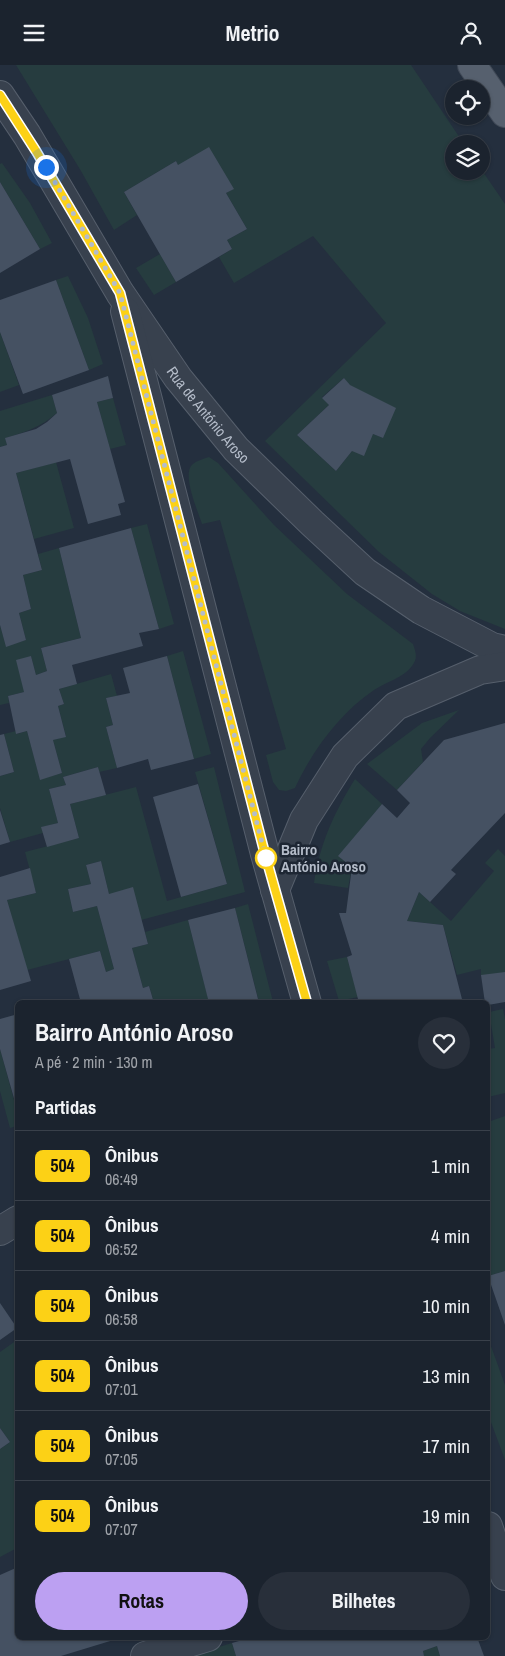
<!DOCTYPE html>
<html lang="pt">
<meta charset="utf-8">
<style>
body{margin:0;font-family:"Archivo Narrow",sans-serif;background:#282f3a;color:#f1f3f6;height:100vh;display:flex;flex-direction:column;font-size:19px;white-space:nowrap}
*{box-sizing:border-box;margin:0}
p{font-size:16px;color:#a0a4aa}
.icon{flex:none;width:28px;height:28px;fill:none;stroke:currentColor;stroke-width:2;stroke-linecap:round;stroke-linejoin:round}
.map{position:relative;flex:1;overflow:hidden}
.side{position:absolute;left:15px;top:935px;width:475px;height:640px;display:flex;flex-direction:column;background:#1b232e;border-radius:8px;box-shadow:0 1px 4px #0004,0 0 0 1px #39404a}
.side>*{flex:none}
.badge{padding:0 10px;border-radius:8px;font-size:18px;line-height:32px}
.controls{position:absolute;left:445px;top:15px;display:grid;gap:10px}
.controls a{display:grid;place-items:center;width:45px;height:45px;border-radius:50%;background:#1b232e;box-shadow:0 1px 4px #0004,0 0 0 1px #39404a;font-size:25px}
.you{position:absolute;width:25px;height:25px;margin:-12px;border:4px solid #fff;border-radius:50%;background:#1a73e8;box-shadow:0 0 0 8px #1a73e833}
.map>.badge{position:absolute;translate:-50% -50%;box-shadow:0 0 0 2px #fff}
h2{padding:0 20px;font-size:19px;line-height:45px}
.round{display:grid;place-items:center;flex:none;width:52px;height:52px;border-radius:26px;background:#282f3a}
.headline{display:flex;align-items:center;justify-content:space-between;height:85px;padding:0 20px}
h1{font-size:24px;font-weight:700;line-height:38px}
.primary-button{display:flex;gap:10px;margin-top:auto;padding:10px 20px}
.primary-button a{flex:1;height:58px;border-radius:30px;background:#bca0f2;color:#111;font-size:20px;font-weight:700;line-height:58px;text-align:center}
.primary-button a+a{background:#282f3a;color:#f1f3f6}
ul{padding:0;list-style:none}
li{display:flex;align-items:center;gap:15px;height:70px;padding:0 20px;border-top:1px solid #39404a}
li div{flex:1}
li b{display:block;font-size:19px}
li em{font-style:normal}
li .badge{min-width:55px;font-weight:700;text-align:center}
header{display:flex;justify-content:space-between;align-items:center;height:65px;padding:0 20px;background:#1b232e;font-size:22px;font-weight:700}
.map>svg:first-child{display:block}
.green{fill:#263c3f;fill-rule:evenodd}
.building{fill:#455162}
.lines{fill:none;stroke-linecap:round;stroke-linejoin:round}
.minor-casing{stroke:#565f6c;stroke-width:30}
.major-casing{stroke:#414a57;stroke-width:30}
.minor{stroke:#38414e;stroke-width:28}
.major{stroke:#56606e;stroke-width:28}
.line-casing{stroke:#fff;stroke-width:11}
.line{stroke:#fcd116;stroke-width:8}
.walk{stroke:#b4bcc9;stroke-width:5;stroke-dasharray:0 9}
.stop-dot{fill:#fff;stroke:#fcd116;stroke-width:2.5}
.labels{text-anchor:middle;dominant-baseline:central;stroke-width:5;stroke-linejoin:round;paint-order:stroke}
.street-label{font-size:15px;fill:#b4bcc9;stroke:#1d2633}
.stop-label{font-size:15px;font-weight:bold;fill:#b4bcc9;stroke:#1d2633;text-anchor:start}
</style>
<header><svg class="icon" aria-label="menu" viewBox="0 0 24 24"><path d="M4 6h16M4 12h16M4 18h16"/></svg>Metrio<svg class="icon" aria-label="person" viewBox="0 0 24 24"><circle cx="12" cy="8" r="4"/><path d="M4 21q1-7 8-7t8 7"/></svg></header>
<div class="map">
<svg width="505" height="1591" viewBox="0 0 505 1591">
<rect width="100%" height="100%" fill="#242f3e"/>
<path class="green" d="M16,0H411L464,79H454V106H481V104L505,139V564L460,546L432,529L379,487L265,376L386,258L313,171L234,218L219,192L232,184L227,175L247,164L226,128L233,124L178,100L176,96L124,127L137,150L114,165L81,106ZM344,313L383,373L373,369L352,386L336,406L297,370L329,340L322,332Z
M2,98L30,138L52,178L40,184L0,117V99Z
M160,189L176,217L154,230L136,203Z
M68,211L88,253L103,299L89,305L56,215Z
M0,267L19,320L0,327Z
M52,330L57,348C41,362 25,367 6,373L7,380L0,382V346Z
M113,333L126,380L110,384L97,337Z
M209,392L218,398L274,460L347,529L413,579C416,588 418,593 412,601C403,613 386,617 374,625C340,648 312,686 295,723L286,726L279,725L273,717L266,690L286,684L220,455L202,459C198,446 183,413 191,401C195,396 203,394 209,392Z
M56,397L74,463L34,474L16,408Z
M147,459L174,559L159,564L131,463Z
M59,483L81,573L41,583L47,606L36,610L31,591L24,627L8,631L9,638L0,640V560L6,581L26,575L19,548L31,544L23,510L42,505L38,489Z
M183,586L211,689L194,694L167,591Z
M111,609L117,631L106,633L113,660L106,662L117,703L99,707L98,702L63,712L66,720L49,724L58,758L42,762L43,768L10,777L0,743V711L14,707L4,669L16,666L17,669L27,666L40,714L62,708L53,675L66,671L58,641L64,639L59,624Z
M459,645L430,673L421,684L423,697L397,725L367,699L422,658Z
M214,702L245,827L141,855L109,829L101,796L86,800L91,819L68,824L73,847L97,841L114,904L106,907L100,886L27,905L7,835L36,828L25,787L79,773L70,739L136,722L167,836L227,819L195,707Z
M355,714L382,739L339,791L352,802L348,823L314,818C320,778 334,748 355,714Z
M498,784L505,791V914L481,910V904L457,910L443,860L407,856L419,827L451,856L494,806L485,798Z
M248,839L273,937H259L235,843Z
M188,855L209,937H154L149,921L143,923L132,883L148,879L145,867Z
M347,892L358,932L339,936L327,896Z
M503,944L505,954V1028L488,1032V984L495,983L489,947Z
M0,984L17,1046V1061L10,1063L0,1026Z
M505,1051V1206L488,1211V1057Z
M488,1273L505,1320V1395L488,1349Z
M17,1275V1483L0,1492V1384L10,1377L0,1363V1287Z
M232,1578L236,1591H190Z
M437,1581L440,1591H424L423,1586Z"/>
<path class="building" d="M209,82L234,124L226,128L247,164L227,175L232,184L176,217L124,127L176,96L178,100Z
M0,117L40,184L0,208Z
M56,215L89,305L23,329L0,267V235Z
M108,311L113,333L97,337L125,437L118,439L121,450L88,459L70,394L16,408L42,505L23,510L31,544L19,548L26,575L6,582L0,560V382L7,380L5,373L36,364L47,357L57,348L52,330Z
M344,313L350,320L396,343L383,373L373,369L364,391L352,386L336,406L297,370L329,340L322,333Z
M131,463L159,564L139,568L143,581L72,600L77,619L59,624L64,639L58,641L66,672L53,675L62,708L40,715L27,666L16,669L8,631L24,627L16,595L31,591L36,610L47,606L41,583L81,573L59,483Z
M167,591L194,694L151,705L148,694L117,703L106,662L113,660L106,633L130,628L123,603Z
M505,658V748L451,805L456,809L430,837L419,827L407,856L443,860L463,938H359L347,892L352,890L339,848H346L352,802L338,791L382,739L397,753L410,738L397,725L444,675Z
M4,669L14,707L0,711V670Z
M98,702L106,730L70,739L79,773L47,782L41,762L58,758L49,724L66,720L63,712Z
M198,719L227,819L181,832L153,732Z
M0,745L10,777L0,780Z
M101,796L109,829L133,822L148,879L132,883L143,923L149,921L154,938H81L69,894L100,886L106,907L114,904L97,841L73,847L68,824L91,819L86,800Z
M30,803L36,828L7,835L31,916L0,925V812Z
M235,843L259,938H209L188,855Z
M505,907V937L488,940V938H485L481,910Z
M18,949V1044H17L0,984V954Z
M505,1206V1260L488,1211Z
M0,1238L17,1263L0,1275Z
M0,1363L10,1377L0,1384Z
M18,1502V1572L120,1573L61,1591H0V1510Z
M253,1572H477L484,1591H440L437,1581L423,1586L424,1591H236L232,1578Z"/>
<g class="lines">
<defs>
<g id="minor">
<path id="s1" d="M0,30L27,70L120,228L178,313L236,384L312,458L365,507L421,545L492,582L505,585"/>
<path d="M125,246L265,789L307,938"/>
<path d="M275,825L304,755L345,691L396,641L480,605L505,601"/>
<path d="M0,1166L18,1155"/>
<path d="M488,1461L505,1511"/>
<path d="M145,1591L208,1572"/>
</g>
<path id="major" d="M472,0L505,48"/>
</defs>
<use href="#minor" class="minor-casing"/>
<use href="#major" class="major-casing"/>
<use href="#minor" class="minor"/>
<use href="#major" class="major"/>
</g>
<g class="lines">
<defs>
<path id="line" d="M0,30L36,86L120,228L265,789L307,938"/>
</defs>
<use href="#line" class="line-casing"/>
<use href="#line" class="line"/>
<path class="walk" d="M46,102L120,228L266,793"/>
</g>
<circle class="stop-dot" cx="266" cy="793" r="10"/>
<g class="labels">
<g class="street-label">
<text stroke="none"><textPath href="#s1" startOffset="382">Rua de António Aroso</textPath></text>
</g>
<g class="stop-label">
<text x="281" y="784">Bairro<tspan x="281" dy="17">António Aroso</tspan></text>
</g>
</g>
</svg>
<div class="controls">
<a><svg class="icon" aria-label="locate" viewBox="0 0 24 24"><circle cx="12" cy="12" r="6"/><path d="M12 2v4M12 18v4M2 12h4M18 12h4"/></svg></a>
<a><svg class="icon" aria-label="layers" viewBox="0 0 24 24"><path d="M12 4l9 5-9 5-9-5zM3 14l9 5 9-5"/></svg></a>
</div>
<div class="you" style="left:46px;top:102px"></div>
<section class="side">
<div class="headline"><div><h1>Bairro António Aroso</h1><p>A pé · 2 min · 130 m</p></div><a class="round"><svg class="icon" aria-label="heart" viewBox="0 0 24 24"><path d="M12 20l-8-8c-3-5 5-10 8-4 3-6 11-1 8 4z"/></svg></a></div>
<h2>Partidas</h2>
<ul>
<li><span class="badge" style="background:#fcd116;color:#111">504</span><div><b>Ônibus</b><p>06:49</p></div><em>1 min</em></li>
<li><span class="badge" style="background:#fcd116;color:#111">504</span><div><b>Ônibus</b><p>06:52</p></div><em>4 min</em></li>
<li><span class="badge" style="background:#fcd116;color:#111">504</span><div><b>Ônibus</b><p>06:58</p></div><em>10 min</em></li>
<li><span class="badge" style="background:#fcd116;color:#111">504</span><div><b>Ônibus</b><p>07:01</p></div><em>13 min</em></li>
<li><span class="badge" style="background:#fcd116;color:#111">504</span><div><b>Ônibus</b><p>07:05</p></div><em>17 min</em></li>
<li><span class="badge" style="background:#fcd116;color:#111">504</span><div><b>Ônibus</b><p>07:07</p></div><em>19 min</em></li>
</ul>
<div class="primary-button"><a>Rotas</a><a>Bilhetes</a></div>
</section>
</div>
